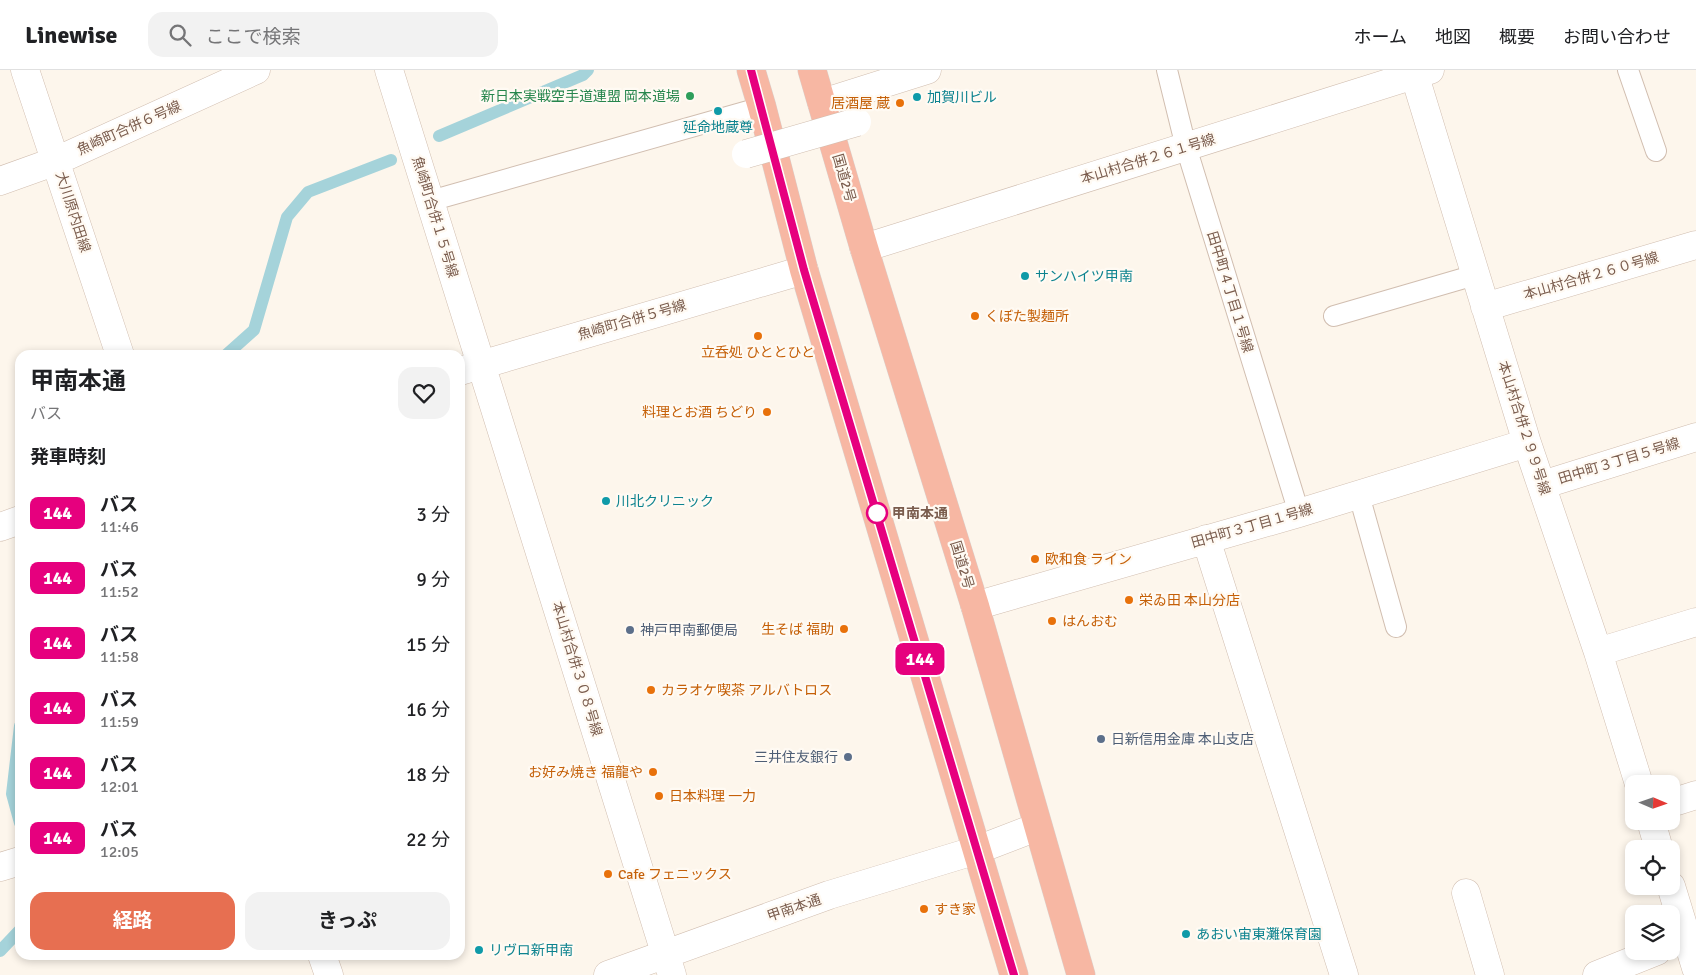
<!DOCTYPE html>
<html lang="ja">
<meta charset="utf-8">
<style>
body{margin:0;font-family:Signika,"Noto Sans JP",sans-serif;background:#f2f2f2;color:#202124;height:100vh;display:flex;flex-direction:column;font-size:19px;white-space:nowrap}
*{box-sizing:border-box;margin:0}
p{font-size:16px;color:#757577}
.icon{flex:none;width:28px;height:28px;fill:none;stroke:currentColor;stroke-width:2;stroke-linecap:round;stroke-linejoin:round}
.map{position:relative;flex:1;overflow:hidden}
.sheet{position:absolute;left:15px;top:280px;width:450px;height:610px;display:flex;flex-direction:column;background:#fff;border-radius:15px;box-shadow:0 2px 8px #0003}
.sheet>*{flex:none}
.badge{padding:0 10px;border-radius:8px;font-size:18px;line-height:32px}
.needle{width:32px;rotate:92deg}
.tools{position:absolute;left:1625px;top:705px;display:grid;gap:10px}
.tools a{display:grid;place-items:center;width:55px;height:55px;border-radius:10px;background:#fff;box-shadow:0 2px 8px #0003;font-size:25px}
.map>.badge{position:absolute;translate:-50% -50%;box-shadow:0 0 0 2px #fff}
h2{padding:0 15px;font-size:19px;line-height:45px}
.round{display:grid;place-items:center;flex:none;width:52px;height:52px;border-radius:15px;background:#f2f2f2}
.head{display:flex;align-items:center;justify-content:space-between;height:85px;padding:0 15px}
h1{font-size:24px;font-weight:700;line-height:38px}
.primary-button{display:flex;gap:10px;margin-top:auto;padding:10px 15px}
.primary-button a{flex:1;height:58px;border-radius:15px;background:#e76f51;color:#fff;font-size:20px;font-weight:700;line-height:58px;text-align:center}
.primary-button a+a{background:#f2f2f2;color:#202124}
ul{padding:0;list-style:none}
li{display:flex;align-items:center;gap:15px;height:65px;padding:0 15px}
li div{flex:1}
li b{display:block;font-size:19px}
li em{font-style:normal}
li .badge{min-width:55px;font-weight:700;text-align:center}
header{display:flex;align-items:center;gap:30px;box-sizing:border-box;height:70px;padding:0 25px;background:#fff;border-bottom:1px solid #e0e0e0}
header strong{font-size:24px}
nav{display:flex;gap:28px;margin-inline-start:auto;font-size:18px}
.search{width:350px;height:45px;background:#f2f2f2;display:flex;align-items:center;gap:12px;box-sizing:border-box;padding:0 18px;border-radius:15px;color:#757577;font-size:19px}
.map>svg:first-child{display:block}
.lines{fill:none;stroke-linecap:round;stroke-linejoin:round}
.stream{stroke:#a5d3da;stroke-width:12}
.lane-casing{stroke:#d1beb0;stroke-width:22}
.street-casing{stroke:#d1beb0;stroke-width:29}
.highway-casing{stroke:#dad1cd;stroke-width:29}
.lane{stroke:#fff;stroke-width:20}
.street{stroke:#fff;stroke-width:28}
.highway{stroke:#f7b7a3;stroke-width:28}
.street-bridge-casing{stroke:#d1beb0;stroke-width:29;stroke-linecap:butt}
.street-bridge{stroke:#fff;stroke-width:28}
.line-casing{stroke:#fff;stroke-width:11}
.line{stroke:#e6007e;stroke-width:8}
.leisure-dot{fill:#2e9e5b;stroke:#fffaf3;stroke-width:2}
.culture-dot{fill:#0f9aa8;stroke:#fffaf3;stroke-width:2}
.food-dot{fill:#e8710a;stroke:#fffaf3;stroke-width:2}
.stop-dot{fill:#fff;stroke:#e6007e;stroke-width:2.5}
.service-dot{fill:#5c6f8a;stroke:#fffaf3;stroke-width:2}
.labels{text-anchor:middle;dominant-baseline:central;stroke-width:4.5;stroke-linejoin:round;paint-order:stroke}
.leisure-label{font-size:14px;fill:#27864d;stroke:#fffaf3;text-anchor:end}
.culture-label{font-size:14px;fill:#0d838f;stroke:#fffaf3;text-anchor:start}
.food-label{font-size:14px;fill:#c56008;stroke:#fffaf3;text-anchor:start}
.street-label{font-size:14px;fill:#7a5c4d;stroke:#fffaf3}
.stop-label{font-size:14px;font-weight:bold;fill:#7a5c4d;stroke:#fffaf3;text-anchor:start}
.service-label{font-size:14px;fill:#4e5e75;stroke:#fffaf3;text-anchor:start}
</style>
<header>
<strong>Linewise</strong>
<div class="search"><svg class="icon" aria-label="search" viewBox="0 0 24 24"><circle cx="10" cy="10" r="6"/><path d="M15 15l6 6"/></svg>ここで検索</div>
<nav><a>ホーム</a><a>地図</a><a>概要</a><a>お問い合わせ</a></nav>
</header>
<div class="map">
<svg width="1696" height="905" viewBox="0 0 1696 905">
<rect width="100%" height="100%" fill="#fdf6ec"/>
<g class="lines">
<path class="stream" d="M439,66L583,5L588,0
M226,285L254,260L287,147L308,122L391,90
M20,656L12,724L20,753
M0,881L20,860"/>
<defs>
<path id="lane" d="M1167,0L1186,77L1299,443
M1628,0L1656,81
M430,131L762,37
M1334,246L1475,205
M1359,425L1396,557"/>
<path id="street" d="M25,0L120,285
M389,0L672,905
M1413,0L1527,373L1598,582L1639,714
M822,33L927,0
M0,111L56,91L256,0
M864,178L1430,0
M1485,237L1696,175
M460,301L804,200
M1542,415L1696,367
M0,457L20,450
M1206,469L1344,905
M975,536L1299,443L1527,373
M1598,582L1696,552
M1671,733L1696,725
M1651,751L1659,779
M0,797L20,791
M1671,816L1696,898
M1466,823L1490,905
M322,885L329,905
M608,905L829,825L977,780L1037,757
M1597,905L1657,881"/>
<path id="highway" d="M751,0L762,37L804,200L1014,905
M812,0L864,178L975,536L1081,905"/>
</defs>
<use href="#lane" class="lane-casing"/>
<use href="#street" class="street-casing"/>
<use href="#highway" class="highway-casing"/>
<use href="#lane" class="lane"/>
<use href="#street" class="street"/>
<use href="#highway" class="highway"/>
<defs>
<path id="street-bridge" d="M746,84L857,52"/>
</defs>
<use href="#street-bridge" class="street-bridge-casing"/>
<use href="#street-bridge" class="street-bridge"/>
</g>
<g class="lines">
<defs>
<path id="line" d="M751,0L804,200L1014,905"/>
</defs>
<use href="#line" class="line-casing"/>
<use href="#line" class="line"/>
</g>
<circle class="leisure-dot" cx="690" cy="26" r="5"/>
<g class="culture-dot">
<circle cx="917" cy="27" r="5"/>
<circle cx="718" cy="41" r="5"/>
<circle cx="1025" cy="206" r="5"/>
<circle cx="606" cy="431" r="5"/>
<circle cx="1186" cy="864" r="5"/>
<circle cx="479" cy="880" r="5"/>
</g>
<g class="food-dot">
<circle cx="900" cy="33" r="5"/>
<circle cx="975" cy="246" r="5"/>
<circle cx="758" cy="266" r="5"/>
<circle cx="767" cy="342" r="5"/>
<circle cx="1035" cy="489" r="5"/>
<circle cx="1129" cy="530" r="5"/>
<circle cx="1052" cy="551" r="5"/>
<circle cx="844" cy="559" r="5"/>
<circle cx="651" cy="620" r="5"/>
<circle cx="653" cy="702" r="5"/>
<circle cx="659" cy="726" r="5"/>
<circle cx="608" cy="804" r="5"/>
<circle cx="924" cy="839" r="5"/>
</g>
<circle class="stop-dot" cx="877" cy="443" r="10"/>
<g class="service-dot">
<circle cx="630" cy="560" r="5"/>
<circle cx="1101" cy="669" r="5"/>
<circle cx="848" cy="687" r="5"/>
</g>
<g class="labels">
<g class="leisure-label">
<text x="680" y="26">新日本実戦空手道連盟 岡本道場</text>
</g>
<g class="culture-label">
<text x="927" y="27">加賀川ビル</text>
<text x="718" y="57" text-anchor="middle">延命地蔵尊</text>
<text x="1035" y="206">サンハイツ甲南</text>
<text x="616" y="431">川北クリニック</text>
<text x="1196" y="864">あおい宙東灘保育園</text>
<text x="489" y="880">リヴロ新甲南</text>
</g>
<g class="food-label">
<text x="890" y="33" text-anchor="end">居酒屋 蔵</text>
<text x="985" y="246">くぼた製麺所</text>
<text x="758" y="282" text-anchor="middle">立呑処 ひととひと</text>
<text x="757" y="342" text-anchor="end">料理とお酒 ちどり</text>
<text x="1045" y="489">欧和食 ライン</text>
<text x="1139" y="530">栄ゐ田 本山分店</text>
<text x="1062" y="551">はんおむ</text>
<text x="834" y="559" text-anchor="end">生そば 福助</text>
<text x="661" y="620">カラオケ喫茶 アルバトロス</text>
<text x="643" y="702" text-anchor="end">お好み焼き 福龍や</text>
<text x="669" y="726">日本料理 一力</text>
<text x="618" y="804">Cafe フェニックス</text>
<text x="934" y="839">すき家</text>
</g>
<g class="street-label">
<text transform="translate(129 58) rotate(-24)">魚崎町合併６号線</text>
<text transform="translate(1148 89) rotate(-17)">本山村合併２６１号線</text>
<text transform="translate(844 108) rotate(74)">国道2号</text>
<text transform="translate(73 142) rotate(72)">大川原内田線</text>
<text transform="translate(435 147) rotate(73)">魚崎町合併１５号線</text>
<text transform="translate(1591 206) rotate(-16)">本山村合併２６０号線</text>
<text transform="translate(1230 222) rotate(73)">田中町４丁目１号線</text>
<text transform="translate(632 250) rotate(-16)">魚崎町合併５号線</text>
<text transform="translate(1524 358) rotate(72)">本山村合併２９９号線</text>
<text transform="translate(1619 391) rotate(-17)">田中町３丁目５号線</text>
<text transform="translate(1252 456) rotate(-16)">田中町３丁目１号線</text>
<text transform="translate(962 495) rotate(73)">国道2号</text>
<text transform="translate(577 599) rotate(73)">本山村合併３０８号線</text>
<text transform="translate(794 838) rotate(-19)">甲南本通</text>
</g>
<g class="stop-label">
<text x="892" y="443">甲南本通</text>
</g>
<g class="service-label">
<text x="640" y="560">神戸甲南郵便局</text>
<text x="1111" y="669">日新信用金庫 本山支店</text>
<text x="838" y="687" text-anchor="end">三井住友銀行</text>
</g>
</g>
</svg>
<div class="tools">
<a><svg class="needle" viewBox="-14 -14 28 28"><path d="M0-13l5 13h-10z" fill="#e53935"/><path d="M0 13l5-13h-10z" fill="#757577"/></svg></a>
<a><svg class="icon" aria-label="locate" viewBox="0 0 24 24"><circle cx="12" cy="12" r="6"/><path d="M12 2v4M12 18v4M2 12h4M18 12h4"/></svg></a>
<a><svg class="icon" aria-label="layers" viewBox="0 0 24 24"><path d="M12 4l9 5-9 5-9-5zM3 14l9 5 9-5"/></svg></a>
</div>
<b class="badge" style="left:920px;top:589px;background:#e6007e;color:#fff">144</b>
<section class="sheet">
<div class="head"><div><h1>甲南本通</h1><p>バス</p></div><a class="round"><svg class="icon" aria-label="heart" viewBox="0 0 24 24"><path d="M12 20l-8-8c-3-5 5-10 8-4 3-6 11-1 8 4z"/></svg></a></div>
<h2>発車時刻</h2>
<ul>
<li><span class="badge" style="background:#e6007e;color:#fff">144</span><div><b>バス</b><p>11:46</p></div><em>3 分</em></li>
<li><span class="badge" style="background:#e6007e;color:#fff">144</span><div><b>バス</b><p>11:52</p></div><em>9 分</em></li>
<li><span class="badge" style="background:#e6007e;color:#fff">144</span><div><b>バス</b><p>11:58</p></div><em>15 分</em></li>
<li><span class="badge" style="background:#e6007e;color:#fff">144</span><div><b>バス</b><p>11:59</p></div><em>16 分</em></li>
<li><span class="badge" style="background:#e6007e;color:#fff">144</span><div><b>バス</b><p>12:01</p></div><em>18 分</em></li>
<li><span class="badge" style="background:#e6007e;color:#fff">144</span><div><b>バス</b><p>12:05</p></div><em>22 分</em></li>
</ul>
<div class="primary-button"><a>経路</a><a>きっぷ</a></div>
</section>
</div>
